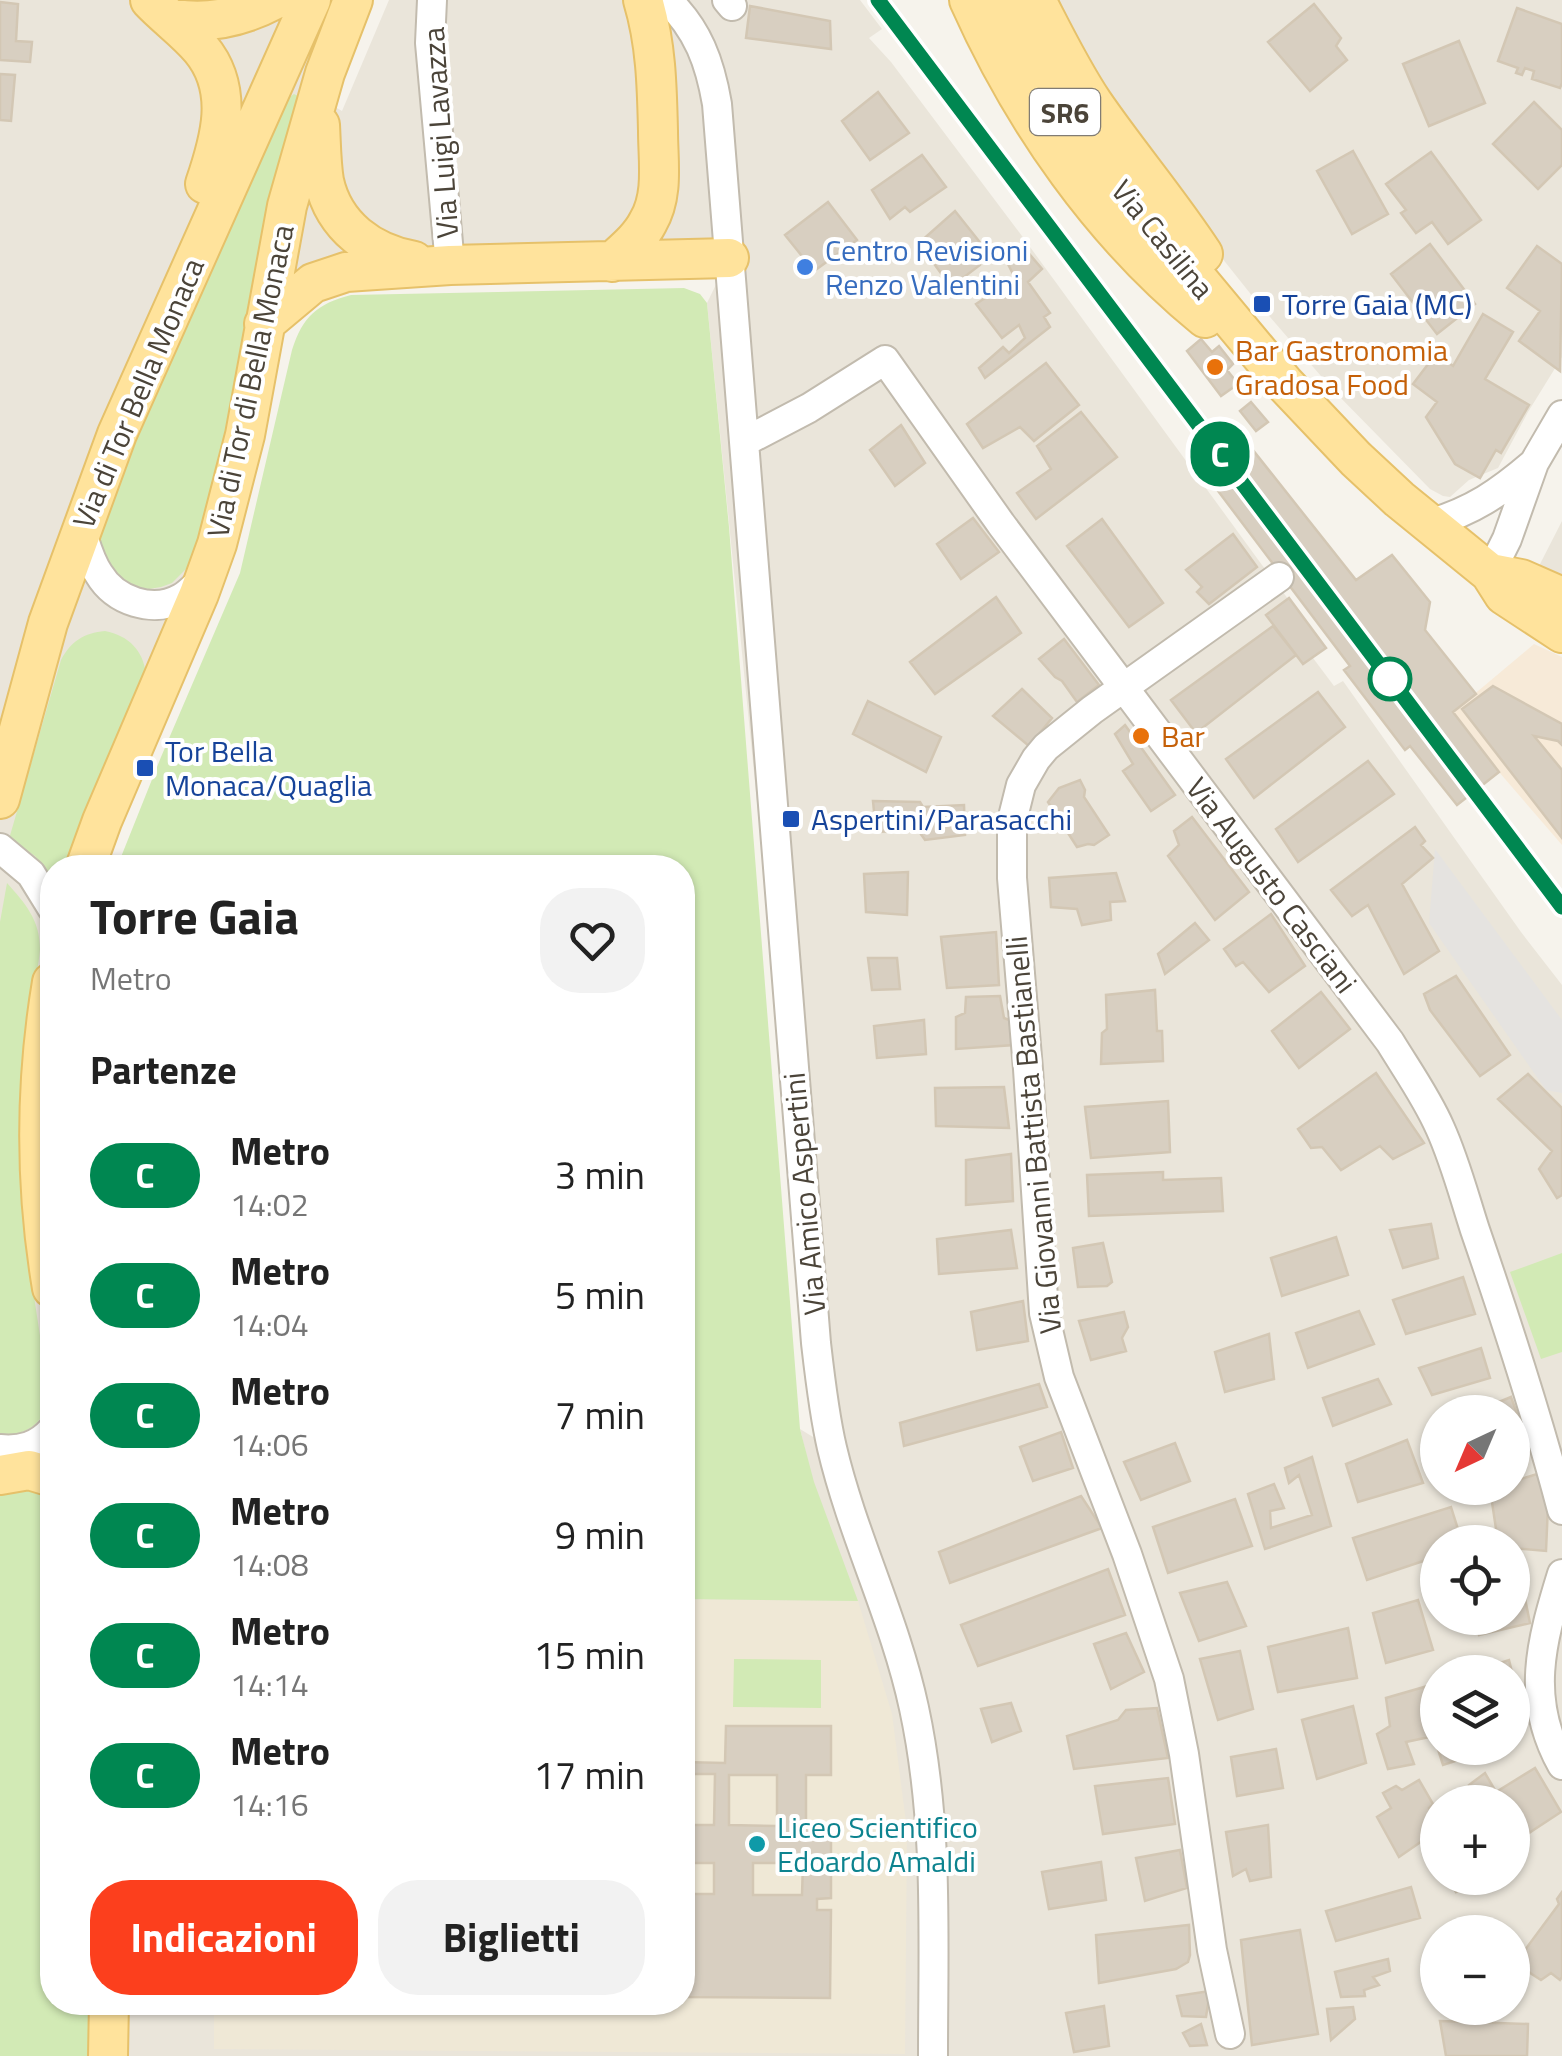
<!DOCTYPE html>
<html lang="it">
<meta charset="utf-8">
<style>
body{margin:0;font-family:"Titillium Web",sans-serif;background:#f2f2f2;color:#222;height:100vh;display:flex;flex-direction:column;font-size:38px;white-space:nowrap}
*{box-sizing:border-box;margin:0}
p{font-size:32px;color:#767676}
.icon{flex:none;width:55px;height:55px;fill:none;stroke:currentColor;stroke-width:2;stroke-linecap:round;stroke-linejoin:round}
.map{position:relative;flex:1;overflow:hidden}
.side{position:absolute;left:40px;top:855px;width:655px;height:1160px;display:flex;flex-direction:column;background:#fff;border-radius:40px;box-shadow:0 2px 8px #0004}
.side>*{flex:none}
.badge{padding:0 20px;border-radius:32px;font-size:35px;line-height:65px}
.needle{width:65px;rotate:224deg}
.tools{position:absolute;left:1420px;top:1395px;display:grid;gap:20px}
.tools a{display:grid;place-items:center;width:110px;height:110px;border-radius:50%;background:#fff;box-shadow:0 2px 8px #0004;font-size:50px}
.map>.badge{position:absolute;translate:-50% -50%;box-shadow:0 0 0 5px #fff}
h2{padding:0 50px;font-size:38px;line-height:90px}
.round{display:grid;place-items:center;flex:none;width:105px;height:105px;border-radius:40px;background:#f2f2f2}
.headline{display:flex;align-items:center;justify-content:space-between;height:170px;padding:0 50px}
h1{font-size:48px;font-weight:700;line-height:75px}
.button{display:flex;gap:20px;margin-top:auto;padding:20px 50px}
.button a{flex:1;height:115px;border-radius:40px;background:#fc3f1d;color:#fff;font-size:40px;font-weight:700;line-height:115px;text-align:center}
.button a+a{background:#f2f2f2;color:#222}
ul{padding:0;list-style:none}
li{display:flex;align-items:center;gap:30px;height:120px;padding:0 50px}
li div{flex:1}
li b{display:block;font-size:38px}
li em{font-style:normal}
li .badge{min-width:110px;font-weight:700;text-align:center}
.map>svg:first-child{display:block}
.residential{fill:#eae5da;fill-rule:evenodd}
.commercial{fill:#f7ead8}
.education{fill:#efe8d6}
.green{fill:#d2eab5}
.parking{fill:#e5e3e0}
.building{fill:#d8cfc1;stroke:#d3c7b4;stroke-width:2.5;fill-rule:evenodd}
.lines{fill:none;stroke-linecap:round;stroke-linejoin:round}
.minor-casing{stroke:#c2bbae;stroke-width:32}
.major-casing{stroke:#e6c16a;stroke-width:42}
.minor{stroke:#fff;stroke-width:28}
.major{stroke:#ffe39c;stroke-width:38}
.rail{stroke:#9a9a9a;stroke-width:8;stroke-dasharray:12 12;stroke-linecap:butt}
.line-casing{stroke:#fff;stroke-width:22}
.line{stroke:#008751;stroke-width:15}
.shop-dot{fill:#3f7fe0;stroke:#fff;stroke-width:4}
.transit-dot{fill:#1a4fb4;stroke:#fff;stroke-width:4}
.food-dot{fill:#e8710a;stroke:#fff;stroke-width:4}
.stop-dot{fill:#fff;stroke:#008751;stroke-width:5}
.culture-dot{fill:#0f9aa8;stroke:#fff;stroke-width:4}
.labels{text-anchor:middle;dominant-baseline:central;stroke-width:8;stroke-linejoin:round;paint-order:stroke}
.shield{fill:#fff;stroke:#817c74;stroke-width:2.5}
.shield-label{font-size:28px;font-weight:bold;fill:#4b4439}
.street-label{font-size:30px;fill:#4b4439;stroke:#fff}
.shop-label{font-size:30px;fill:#366cbe;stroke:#fff;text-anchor:start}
.transit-label{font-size:30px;fill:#164399;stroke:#fff;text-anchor:start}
.food-label{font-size:30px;fill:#c56008;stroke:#fff;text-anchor:start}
.culture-label{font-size:30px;fill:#0d838f;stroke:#fff;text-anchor:start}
</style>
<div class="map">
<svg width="1562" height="2056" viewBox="0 0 1562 2056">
<rect width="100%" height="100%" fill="#f6f3ec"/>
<path class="residential" d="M0,0H338L303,76L318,97L342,111L389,0H860L882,29L869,38L891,62L1022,236L1262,565L1326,648L1313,658L1334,686L1343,681L1521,932L1562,985V2056H0ZM729,258L707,303L768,912L831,1448L800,1429L813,1482L683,1507L682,2002H52V868L207,575L265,324L313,283ZM1438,1412H1512V1488H1438ZM1438,1542H1512V1618H1438ZM1438,1672H1512V1748H1438ZM1438,1802H1512V1878H1438ZM1438,1932H1512V2008H1438Z
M1049,0H1562V357L1528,412L1498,468L1469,480L1450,497L1443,496L1430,489L1333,390L1257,302L1175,199Z
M1562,521V578L1539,566Z"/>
<path class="commercial" d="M1534,644L1562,657V845L1499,772L1453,712Z"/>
<path class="education" d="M683,1599L858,1601L892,1714L907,1830L905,2054L214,2049V2003L682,2002Z"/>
<path class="green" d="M294,94L298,96L268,210L221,476L191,564L172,583L161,587L149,589L127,585L107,568L97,540L105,505L287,99Z
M684,288L700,294L707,303L729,527L800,1429L814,1482L858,1601L683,1599L682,868L117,867L161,757L240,573L292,350C303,316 317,304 351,295Z
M105,631C129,636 143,650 146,674L69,867L52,868V880L35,856L9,839L61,660C71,641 84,633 105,631Z
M7,883C25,903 40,920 40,949C39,964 35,980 33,994C27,1030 21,1065 20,1101C17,1200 34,1300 50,1397C44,1423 27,1436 0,1435V922Z
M1562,1253V1352L1541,1359L1510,1272Z
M21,1488L46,1493L52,1498V2002L91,2003V2056H0V1493Z
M734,1659L821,1660V1708L733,1707Z"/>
<path class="parking" d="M1435,849L1562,1020V1093L1546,1090L1429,923Z"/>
<path class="building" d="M0,2L18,4L16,41L32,42L30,62L0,60Z
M1314,4L1341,38L1336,46L1347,60L1310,91L1268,42Z
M750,6L830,21L831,49L746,38Z
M1517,8L1562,24V83L1560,88L1532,79L1534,71L1525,68L1522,75L1516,73L1518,68L1498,61Z
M1459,41L1485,103L1429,126L1403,64Z
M0,74L15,75L11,121L0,120Z
M878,92L909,133L870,160L842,121Z
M1534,102L1562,130V165L1538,189L1493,144Z
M1353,151L1388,214L1352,234L1317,171Z
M1431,152L1481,220L1448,244L1432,222L1416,233L1401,213L1406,210L1386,184Z
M922,155L946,187L910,212L905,207L890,219L872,190Z
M828,202L857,240L814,271L785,235Z
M955,211L986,250L980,257V265L951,287L919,243Z
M1430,244L1475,304L1437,334L1391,274Z
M1537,246L1562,264L1560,371L1519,341L1540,311L1507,288Z
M1026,250L1042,269L1028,282L1050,313L1044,317L1050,327L985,378L979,368L1003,347L1009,353L1025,338L1019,325L1002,338L976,304L1015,278L1008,264Z
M1483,314L1513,332L1485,379L1529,405L1501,453L1496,450L1480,478L1455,464L1426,417L1437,402L1413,384L1429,363L1446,361L1453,366Z
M1201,339L1212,352L1219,346L1233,364L1227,370L1238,384L1221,396L1187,351Z
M1046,363L1079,405L1034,441L1020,427L983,448L967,424Z
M1251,402L1268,422L1256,431L1240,411Z
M1081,412L1117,457L1036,519L1017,493L1051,469L1037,446Z
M901,425L925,463L895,486L870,450Z
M1237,430L1356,580L1392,555L1430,602L1425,630L1476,694L1453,712L1499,772L1457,805L1410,746L1405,750L1344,670L1350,666L1194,459Z
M973,518L999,552L961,579L937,544Z
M1102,519L1163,603L1129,627L1067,546Z
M1233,534L1257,567L1209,604L1197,592L1202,587L1186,570Z
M996,597L1021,633L935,694L910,662Z
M1289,598L1326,648L1303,664L1266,615Z
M1273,626L1296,655L1196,733L1171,700Z
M1064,639L1099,685L1077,702L1062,681L1055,677L1039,659Z
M1493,686L1562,724V745L1558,741L1534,736L1562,770V838L1462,709Z
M1022,689L1052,718L1029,746L993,716Z
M1318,692L1345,727L1254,798L1226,759Z
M868,701L941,737L926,772L853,734Z
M1125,725L1175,795L1151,811L1123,771L1133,764L1115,734Z
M1368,761L1394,794L1298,862L1276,829Z
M1080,780L1085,790L1084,797L1109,835L1094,845L1088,844L1077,847L1048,802L1059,788Z
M873,801L920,802L923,807L964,805L965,835L925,840L918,830L876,832Z
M1192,817L1249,892L1215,920L1168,856L1179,845L1174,831Z
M1415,827L1425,841L1421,845L1433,858L1402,884L1439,951L1404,974L1368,905L1352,916L1331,890Z
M908,872L907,915L866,912L864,874Z
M1116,873L1125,901L1110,902L1111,920L1082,925L1077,909L1051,907L1049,878Z
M1271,914L1305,966L1269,992L1243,962L1236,966L1224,949Z
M1195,923L1209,940L1165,974L1158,954Z
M996,932L999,985L947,988L941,937Z
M868,958H897L900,989L872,990Z
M1456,976L1510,1055L1480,1076L1430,1010L1424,994Z
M1155,990L1157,1031H1162L1163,1061L1101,1064L1102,1033L1107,1029L1106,995Z
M1321,992L1350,1029L1299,1068L1272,1031Z
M1000,996L1004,1018L1009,1020L1014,1045L956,1049V1017L965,1013L966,997Z
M924,1020L926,1054L877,1058L874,1026Z
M1376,1073L1424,1143L1393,1159L1380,1146L1341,1170L1322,1147L1311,1148L1298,1129Z
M1528,1074L1562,1108V1195L1557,1198L1539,1169L1552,1151L1498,1099Z
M1004,1087L1009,1128L936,1126L935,1088Z
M1168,1101L1170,1152L1091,1158L1085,1107Z
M1011,1154L1013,1201L966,1205V1160Z
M1163,1172V1180L1221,1178L1223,1211L1089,1216L1087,1175Z
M1431,1224L1438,1258L1403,1268L1390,1230Z
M1011,1230L1017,1268L939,1274L937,1239Z
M1336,1237L1348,1275L1282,1296L1271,1258Z
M1103,1243L1112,1282L1107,1286L1078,1287L1073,1248Z
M1463,1277L1475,1314L1406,1334L1393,1300Z
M1023,1301L1028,1341L977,1350L971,1312Z
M1359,1311L1374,1344L1308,1368L1296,1333Z
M1124,1312L1128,1327L1122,1338L1126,1351L1091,1360L1079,1321Z
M1269,1334L1274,1379L1225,1392L1215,1352Z
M1481,1348L1490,1378L1432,1395L1419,1368Z
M1378,1379L1391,1404L1333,1426L1323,1398Z
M1039,1384L1047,1407L904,1446L900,1423Z
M1511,1397L1531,1451L1512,1458V1412H1495L1497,1411L1494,1404Z
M1061,1432L1073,1468L1033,1481L1020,1447Z
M1407,1440L1423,1483L1358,1502L1346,1464Z
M1175,1443L1190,1481L1141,1500L1124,1462Z
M1312,1457L1331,1526L1265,1549L1248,1494L1274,1484L1284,1508L1270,1511L1271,1528L1312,1515L1299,1475L1289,1483L1285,1468Z
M1537,1474L1548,1505L1546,1551L1512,1548V1542H1498L1490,1489L1512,1488V1482Z
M1081,1496L1102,1528L950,1583L939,1552Z
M1235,1499L1252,1546L1168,1573L1153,1527Z
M1451,1507L1462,1542H1438V1556L1367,1580L1353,1538Z
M1108,1569L1125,1615L978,1666L961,1625Z
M1521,1579L1530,1623L1479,1635L1474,1618H1512V1580Z
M1227,1582L1246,1626L1199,1641L1180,1593Z
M1418,1600L1433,1650L1386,1663L1373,1613Z
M1348,1628L1357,1678L1278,1692L1268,1647Z
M1126,1633L1144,1672L1111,1689L1094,1644Z
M1240,1651L1253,1709L1218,1720L1200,1659Z
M1509,1660L1512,1672H1471Z
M1438,1683V1716L1423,1722L1429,1737L1406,1742L1414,1764L1388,1769L1377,1734L1390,1726L1386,1698Z
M1011,1703L1021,1731L992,1742L981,1709Z
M1353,1706L1366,1763L1317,1779L1302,1720Z
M1157,1708L1168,1758L1074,1769L1067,1736L1118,1720L1126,1710Z
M726,1726H831V1775H806V1826H831V1898L817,1899V1910H831L830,1998L682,1997V1894H714V1863H682V1825H714L715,1774H682V1762L725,1763ZM729,1775H777V1826L729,1825ZM753,1863H803L802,1895H753Z
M1436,1743L1438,1748L1493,1749L1443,1765Z
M1276,1749L1283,1788L1237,1796L1231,1757Z
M1535,1768L1561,1812L1523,1837L1528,1844L1512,1855V1802H1479L1469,1785L1485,1773L1496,1792Z
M1168,1778L1175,1824L1103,1834L1095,1786Z
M1419,1780L1433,1804L1429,1808L1438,1824V1860L1425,1839L1399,1857L1377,1817L1391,1808L1383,1793L1396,1786L1402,1790Z
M1268,1825L1271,1877L1250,1881L1246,1869L1233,1876L1226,1832Z
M1180,1850L1187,1888L1145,1901L1136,1858Z
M1101,1862L1106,1900L1049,1909L1042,1872Z
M1448,1878H1480L1456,1892Z
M1411,1887L1420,1918L1336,1941L1326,1911Z
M1562,1892V1977L1560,1980L1551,1973L1541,1980L1521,1967L1519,1958L1559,1904L1557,1899Z
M1189,1925L1190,1955L1188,1962L1176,1969L1099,1983L1096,1935Z
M1300,1930L1318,2034L1252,2045L1241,1940Z
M1388,1959L1390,1971L1373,1977L1379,1985L1364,1990L1365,1996L1341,1997L1335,1972Z
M1210,1991L1206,2017L1182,2016L1177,1996Z
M1104,2006L1109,2046L1074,2052L1066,2013Z
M1353,2007L1355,2019L1331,2040L1327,2009Z
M1440,2021L1528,2024L1527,2056H1446Z
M1201,2024L1207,2045L1190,2046L1183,2033Z"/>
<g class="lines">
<defs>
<path id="minor" d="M432,0L430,43L450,265
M667,0C698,29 710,63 717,104L816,1343C820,1378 824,1414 832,1448C853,1537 895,1619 914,1708C939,1824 933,1939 933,2056
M727,0L732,6
M744,442L809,408L885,360L1001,524L1390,1042C1407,1070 1427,1098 1440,1128C1455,1161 1464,1196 1475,1230C1507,1323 1537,1415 1562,1510
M1429,524C1473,511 1499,493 1533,464
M81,530C86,545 90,561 99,574C115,601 153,614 181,598C190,593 197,584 205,577
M1490,573L1507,539L1534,463L1562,415
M0,848L31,874L52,908
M0,1449C21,1451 38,1446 52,1430
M1562,1574C1541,1642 1525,1699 1562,1765
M1230,2034L1212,1950L1184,1754L1169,1679L1127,1554L1059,1377L1044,1313L1028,1069L1012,878V821L1021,785L1036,759L1046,747L1092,710L1279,577"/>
<path id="major" d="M150,0C166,17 186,31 201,49C235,90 220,140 205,184
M969,0C1023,121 1102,234 1205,318
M1003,0L1041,74L1100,162L1284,383L1356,459L1399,499L1490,573L1504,595L1562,633
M1036,0C1054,35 1071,70 1093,103C1128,154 1169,202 1203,254
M169,18C207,25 240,18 274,0
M320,125C321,143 321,163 324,181C334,227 371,253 414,261
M612,262C625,250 640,238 648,222C664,195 658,161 658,131C657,86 656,43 643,0
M264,324L313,283L346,272L450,265L729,258
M1490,573L1521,579L1562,597
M0,799L48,623L117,434L311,0
M85,868L102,821L199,594L217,544L245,435L287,206L325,73L353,0
M52,982C35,1084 35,1187 52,1288
M0,1475L29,1470L52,1477
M108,2056L109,2002"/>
</defs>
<use href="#minor" class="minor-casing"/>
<use href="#major" class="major-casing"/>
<use href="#minor" class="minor"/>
<use href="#major" class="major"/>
<path class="rail" d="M878,0L1212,443
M1478,796L1562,907"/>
</g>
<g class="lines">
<defs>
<path id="line" d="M878,0L1562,907"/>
</defs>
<use href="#line" class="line-casing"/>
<use href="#line" class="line"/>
</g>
<circle class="shop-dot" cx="805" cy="267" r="10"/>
<g class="transit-dot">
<rect x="1252" y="294" width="20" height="20" rx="5"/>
<rect x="135" y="758" width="20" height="20" rx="5"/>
<rect x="781" y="809" width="20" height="20" rx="5"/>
</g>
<g class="food-dot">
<circle cx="1215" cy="367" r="10"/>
<circle cx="1141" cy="736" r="10"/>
</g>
<circle class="stop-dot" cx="1390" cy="679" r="20"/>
<circle class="culture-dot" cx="757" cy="1844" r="10"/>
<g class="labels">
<rect class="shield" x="1030" y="89" width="70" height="46" rx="8"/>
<g class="shield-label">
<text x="1065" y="112">SR6</text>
</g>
<g class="street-label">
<text transform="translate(440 133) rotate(-94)">Via Luigi Lavazza</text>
<text transform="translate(1163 239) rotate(51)">Via Casilina</text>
<text transform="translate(250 381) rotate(-78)">Via di Tor di Bella Monaca</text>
<text transform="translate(138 393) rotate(-67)">Via di Tor Bella Monaca</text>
<text transform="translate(1272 885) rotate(53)">Via Augusto Casciani</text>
<text transform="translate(1033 1135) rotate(-95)">Via Giovanni Battista Bastianelli</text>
<text transform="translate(804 1194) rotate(-95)">Via Amico Aspertini</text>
</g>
<g class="shop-label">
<text x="825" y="250">Centro Revisioni<tspan x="825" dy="34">Renzo Valentini</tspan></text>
</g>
<g class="transit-label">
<text x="1282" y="304">Torre Gaia (MC)</text>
<text x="165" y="751">Tor Bella<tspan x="165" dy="34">Monaca/Quaglia</tspan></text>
<text x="811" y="819">Aspertini/Parasacchi</text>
</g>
<g class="food-label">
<text x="1235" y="350">Bar Gastronomia<tspan x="1235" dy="34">Gradosa Food</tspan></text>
<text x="1161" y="736">Bar</text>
</g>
<g class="culture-label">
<text x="777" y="1827">Liceo Scientifico<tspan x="777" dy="34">Edoardo Amaldi</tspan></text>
</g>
</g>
</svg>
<div class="tools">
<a><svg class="needle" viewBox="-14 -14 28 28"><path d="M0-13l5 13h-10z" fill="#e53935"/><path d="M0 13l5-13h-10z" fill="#767676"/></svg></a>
<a><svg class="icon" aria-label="locate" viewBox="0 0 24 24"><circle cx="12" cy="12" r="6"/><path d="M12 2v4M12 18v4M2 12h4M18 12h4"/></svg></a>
<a><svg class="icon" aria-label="layers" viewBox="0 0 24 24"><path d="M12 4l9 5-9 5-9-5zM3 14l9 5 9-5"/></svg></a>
<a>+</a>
<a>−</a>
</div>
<b class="badge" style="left:1220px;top:454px;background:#008751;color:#fff">C</b>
<section class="side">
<div class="headline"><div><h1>Torre Gaia</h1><p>Metro</p></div><a class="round"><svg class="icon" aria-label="heart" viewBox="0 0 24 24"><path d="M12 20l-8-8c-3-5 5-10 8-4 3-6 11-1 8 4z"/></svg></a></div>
<h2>Partenze</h2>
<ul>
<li><span class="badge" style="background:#008751;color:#fff">C</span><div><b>Metro</b><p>14:02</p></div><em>3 min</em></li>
<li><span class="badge" style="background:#008751;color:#fff">C</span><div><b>Metro</b><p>14:04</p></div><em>5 min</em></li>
<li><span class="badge" style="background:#008751;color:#fff">C</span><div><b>Metro</b><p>14:06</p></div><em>7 min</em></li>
<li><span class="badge" style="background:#008751;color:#fff">C</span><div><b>Metro</b><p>14:08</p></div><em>9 min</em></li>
<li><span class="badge" style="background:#008751;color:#fff">C</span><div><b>Metro</b><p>14:14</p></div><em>15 min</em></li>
<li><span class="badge" style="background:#008751;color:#fff">C</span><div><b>Metro</b><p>14:16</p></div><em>17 min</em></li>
</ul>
<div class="button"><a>Indicazioni</a><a>Biglietti</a></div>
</section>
</div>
